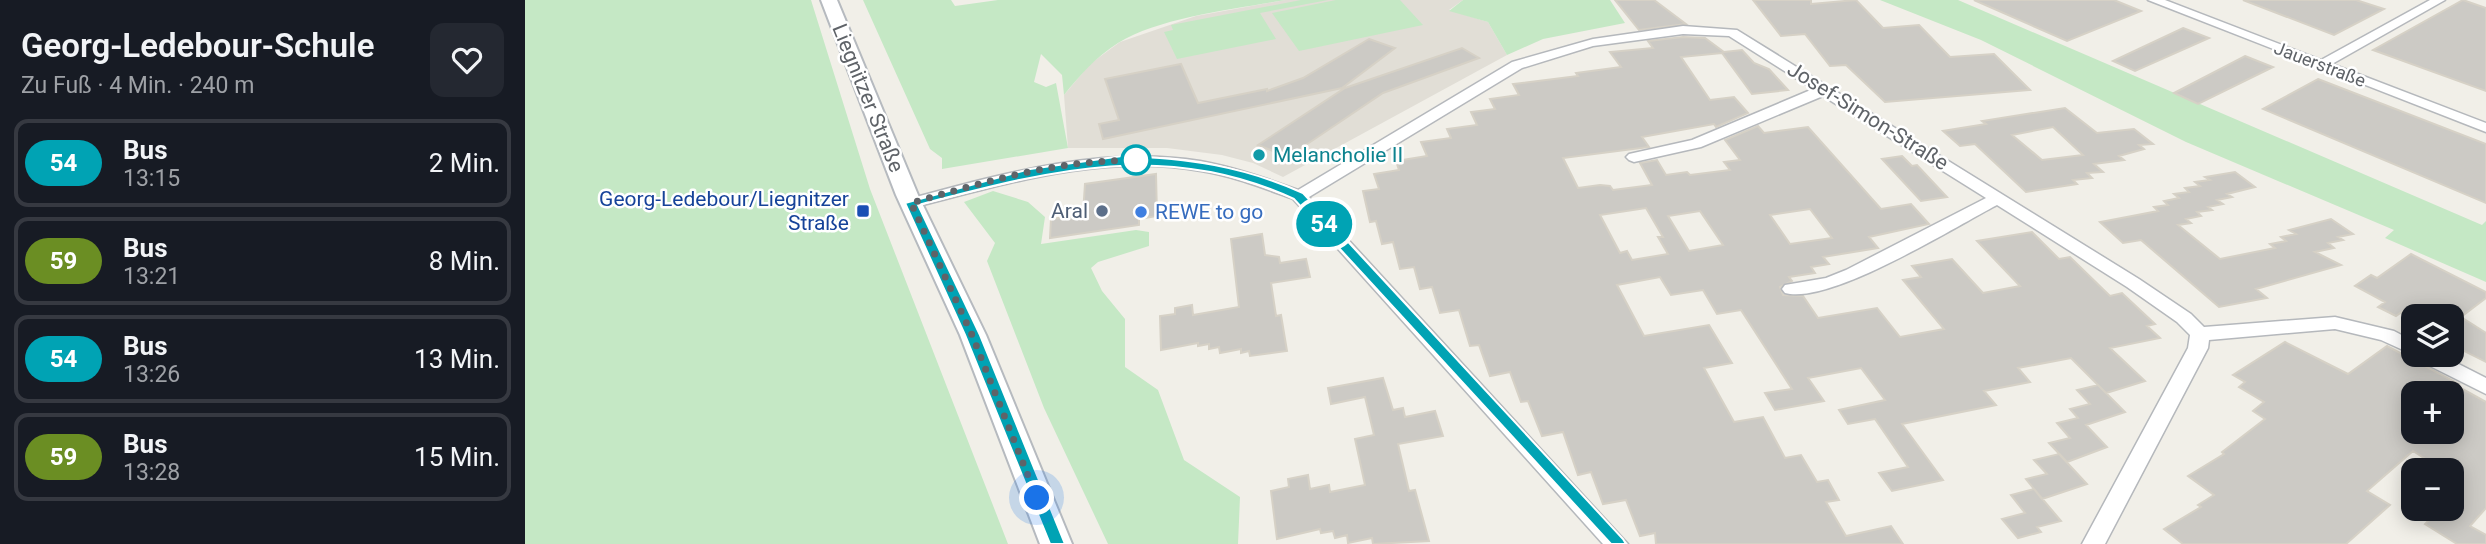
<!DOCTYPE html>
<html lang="de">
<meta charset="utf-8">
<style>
body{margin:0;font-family:Roboto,sans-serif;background:#242831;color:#f1f3f6;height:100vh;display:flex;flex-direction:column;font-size:26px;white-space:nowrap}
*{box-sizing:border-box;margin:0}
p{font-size:23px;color:#9ea1a6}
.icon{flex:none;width:38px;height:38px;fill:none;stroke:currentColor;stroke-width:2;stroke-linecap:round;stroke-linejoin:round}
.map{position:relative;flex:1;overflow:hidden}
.details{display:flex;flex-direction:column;background:#171b24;width:525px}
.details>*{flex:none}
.badge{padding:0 14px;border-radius:23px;font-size:24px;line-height:46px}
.controls{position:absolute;left:1876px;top:304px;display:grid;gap:14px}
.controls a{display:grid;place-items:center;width:63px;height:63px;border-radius:14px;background:#171b24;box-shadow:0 4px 18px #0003;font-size:35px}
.you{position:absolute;width:35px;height:35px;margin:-18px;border:5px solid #fff;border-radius:50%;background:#1a73e8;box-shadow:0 0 0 10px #1a73e833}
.map>.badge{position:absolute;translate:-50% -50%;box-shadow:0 0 0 4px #fff}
.round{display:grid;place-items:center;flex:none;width:74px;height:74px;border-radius:14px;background:#242831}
.overview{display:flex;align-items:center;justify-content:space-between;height:119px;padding:0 21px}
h1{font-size:33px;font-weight:600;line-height:52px}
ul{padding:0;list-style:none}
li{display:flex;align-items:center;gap:21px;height:88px;margin:0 14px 10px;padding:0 7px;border:4px solid #363941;border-radius:14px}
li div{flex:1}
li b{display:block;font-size:26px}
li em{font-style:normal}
li .badge{min-width:77px;font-weight:700;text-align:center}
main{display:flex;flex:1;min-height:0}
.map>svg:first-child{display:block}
.education{fill:#e1ded6}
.green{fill:#c5e8c5}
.building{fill:#cccac5;stroke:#d6d1c6;stroke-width:2;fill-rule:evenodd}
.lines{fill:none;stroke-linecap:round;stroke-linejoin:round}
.minor-casing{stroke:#b5b8bc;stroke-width:3}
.secondary-casing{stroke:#b6babf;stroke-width:4}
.minor{fill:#fff;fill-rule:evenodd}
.secondary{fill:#fff;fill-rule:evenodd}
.line{fill:#00a3b4;stroke:#fff;stroke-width:2}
.walk{stroke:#5f6368;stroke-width:7;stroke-dasharray:0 12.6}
.culture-dot{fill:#0f9aa8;stroke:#fff;stroke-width:2.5}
.stop-dot{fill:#fff;stroke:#00a3b4;stroke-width:3.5}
.transit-dot{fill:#1a4fb4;stroke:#fff;stroke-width:2.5}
.service-dot{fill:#5c6f8a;stroke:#fff;stroke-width:2.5}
.shop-dot{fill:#3f7fe0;stroke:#fff;stroke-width:2.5}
.labels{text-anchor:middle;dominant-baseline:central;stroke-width:5;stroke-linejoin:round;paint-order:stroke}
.far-street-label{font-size:18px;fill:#5f6368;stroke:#fff}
.street-label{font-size:21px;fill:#5f6368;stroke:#fff}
.culture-label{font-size:21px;fill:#0d838f;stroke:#fff;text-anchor:start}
.transit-label{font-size:21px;fill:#164399;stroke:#fff;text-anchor:end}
.service-label{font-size:21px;fill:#4e5e75;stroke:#fff;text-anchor:end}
.shop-label{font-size:21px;fill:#366cbe;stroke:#fff;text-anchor:start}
</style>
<main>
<section class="details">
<div class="overview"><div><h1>Georg-Ledebour-Schule</h1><p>Zu Fuß · 4 Min. · 240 m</p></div><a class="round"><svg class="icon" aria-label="heart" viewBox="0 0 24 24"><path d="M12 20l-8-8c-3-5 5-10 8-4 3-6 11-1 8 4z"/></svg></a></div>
<ul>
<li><span class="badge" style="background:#00a3b4;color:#fff">54</span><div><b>Bus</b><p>13:15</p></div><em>2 Min.</em></li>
<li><span class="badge" style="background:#6b8e23;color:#fff">59</span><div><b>Bus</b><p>13:21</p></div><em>8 Min.</em></li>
<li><span class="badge" style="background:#00a3b4;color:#fff">54</span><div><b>Bus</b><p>13:26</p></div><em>13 Min.</em></li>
<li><span class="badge" style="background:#6b8e23;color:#fff">59</span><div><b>Bus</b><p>13:28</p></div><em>15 Min.</em></li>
</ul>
</section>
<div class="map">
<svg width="1961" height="544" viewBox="0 0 1961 544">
<rect width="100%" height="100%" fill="#f1efe8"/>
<path class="education" d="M760,0H938L924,10L963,22L982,55L758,177L728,163L697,155L642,148H543L539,95L565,64L595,42L671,16Z"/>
<path class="green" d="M0,0H286L345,189L483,544H0Z
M338,0H426L430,6L473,0H760C711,9 635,17 593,43C571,57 555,75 539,95L537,75L516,54L509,82L521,87L531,83L543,148L417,169V158L405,149Z
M776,0H803L735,13L751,39L652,59L639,32L648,30L646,25Z
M811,0H875L898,25L774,51L747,13Z
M938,0H1085L1100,23L1018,39L982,55L963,22L924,11Z
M1355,0H1433L1957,225L1961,221V282L1860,238L1869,230L1661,142L1456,40Z
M468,191L503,202L520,217L516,244L611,230L624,232V246L573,262L566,268L577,291L600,319V367L633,390L659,460L715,497L713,544H583L519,408L462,261L470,243L439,202Z"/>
<path class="building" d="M1090,0H1129L1161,24L1114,30Z
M1228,0H1286V4L1331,0L1358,28L1394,25L1425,57L1469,54L1505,90L1360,102L1321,65L1305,66L1280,34L1256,36Z
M1449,0H1589L1616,11L1542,41Z
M1718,0H1831L1859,9L1809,35Z
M1938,0L1961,8V91L1848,50Z
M1658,28L1684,38L1610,71L1588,61Z
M1158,37L1180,38L1199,52L1217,50L1229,63L1244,69L1263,90L1227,94L1197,53L1156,57L1185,100L1209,97L1223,113L1191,127L1189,124L1117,137L1124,147L1038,158L1053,188L1075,185L1085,186L1088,190L1127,185L1115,163L1132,160L1141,175L1162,172L1165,175L1205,170L1199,162L1215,160L1200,140L1233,126L1239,133L1283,127L1356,209L1386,204L1404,224L1344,237L1353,248L1298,257L1304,264L1286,267L1290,273L1264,277L1267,281L1255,287L1258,295L1278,296L1293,318L1352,308L1375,337L1419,329L1378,280L1396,277L1387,266L1427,259L1458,293L1495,286L1452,241L1507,232L1534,259L1545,257L1585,296L1597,293L1630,324L1622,326L1635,338L1585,348L1620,381L1581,393L1546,358L1493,368L1505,382L1459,391L1471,405L1377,424L1418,480L1367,491L1354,473L1383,467L1350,419L1323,424L1314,410L1360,400L1336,368L1283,378L1299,401L1250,410L1240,393L1267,389L1216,310L1192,314L1178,290L1146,295L1135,277L1092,285L1119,336L1184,325L1207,363L1179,368L1209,422L1238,417L1260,458L1276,455L1292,482L1303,480L1314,500L1301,502L1321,536L1366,526L1378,544H1131L1130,533L1115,536L1101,500L1078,504L1066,472L1053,475L1038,432L1017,436L1003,401L996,402L985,372L965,376L954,345L945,346L934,310L915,313L907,287L895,289L889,267L875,269L868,242L857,244L851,221L845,222L838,191L854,189L849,174L874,170L871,161L902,156L896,142L926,138L922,129L952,125L946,112L970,109L965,99L994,95L988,84L1053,76L1051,73L1096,67L1085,52L1128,48L1123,41ZM1121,208L1138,237H1133L1143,254L1107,260L1102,251L1095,253L1075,215ZM1285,209L1307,238L1265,244L1245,215ZM1175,211L1198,245L1164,251L1143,216Z
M844,39L870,48L817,88L578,139L574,124L594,120L580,79L656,64L673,103L742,89V91L778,78Z
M937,48L954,58L858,93L763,157L733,145L820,88Z
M1720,56L1748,67L1673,104L1649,93Z
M1793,79L1961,144V203L1738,109Z
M1540,108L1572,133L1609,129L1628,144L1614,145L1619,149L1594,156L1599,160L1569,164L1578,172L1562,173L1567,178L1548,180L1552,184L1501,192L1450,144L1435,146L1418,131L1461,124L1457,121ZM1528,127L1558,155L1517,160L1487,135Z
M1377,156L1387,166L1392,165L1422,197L1396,201L1357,159Z
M1710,172L1730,187L1702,194L1707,197L1692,200L1698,204L1683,207L1687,210L1672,212L1676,216L1661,219L1666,223L1653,225L1695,259L1750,248L1745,244L1761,241L1756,237L1771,234L1764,230L1806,219L1828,234L1813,237L1818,240L1803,243L1809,248L1790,252L1816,265L1731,289L1742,298L1694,307L1616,240L1598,243L1575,222L1633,211L1629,207L1643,205L1639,201L1654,198L1649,194L1664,192L1660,188L1675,186L1670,182L1685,180L1680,177Z
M631,174L632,216L614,219V225L525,238L526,219L558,214L560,184Z
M737,234L740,255L754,257L755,263L781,259L785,277L746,283L751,316L756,315L762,351L725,356L724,351L716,353V349L695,353L694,347L684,349V344L673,346V343L636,350L635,316L650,314V308L667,305L668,315L714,307L706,239Z
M1886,254L1961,292V298L1936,317L1961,333V362L1927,345V317H1896L1881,309L1871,316L1853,307L1860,302L1830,286L1846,275L1852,278Z
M1760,342L1823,374L1862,346L1934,384L1932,386L1961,402V508L1945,526L1961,535V544H1932L1900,524L1915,509H1927V498L1933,492L1927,488V471H1919L1888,451L1842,491L1865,505L1821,544H1658L1639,529L1676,507L1673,505L1689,495L1663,476L1699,454L1697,452L1740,419L1728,411L1739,402L1714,387L1720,382L1708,375ZM1927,392V432H1888V394Z
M858,378L868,410L878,408L880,417L910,411L918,436L873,444L884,491L890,490L904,541L848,544L847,538L823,543L822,535L810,538L808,531L796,533L795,529L752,539L746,491L764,487L763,479L783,475L785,489L804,485L805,492L840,485L830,439L849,435L840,397L806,404L803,388Z
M1573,385L1600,412L1561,425L1582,447L1542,462L1524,443L1545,438L1532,423L1553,418L1545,409L1565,404L1552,390Z
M1534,454L1562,484L1517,499L1501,479L1522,474L1509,460Z
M1509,489L1536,521L1512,527L1516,532L1493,538L1477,519L1500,513L1486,495Z"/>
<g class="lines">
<defs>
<path id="minor" d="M1623,0H1640L1796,60L1905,0H1920L1807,64L1961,123V132Z
M1158,26L1212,30L1614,279L1666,314L1679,327L1810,317L1869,331L1888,341L1889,355L1856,340L1810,329L1684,340L1683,348L1580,544H1557L1663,348L1665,335L1652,322L1602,287L1472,205C1428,228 1305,305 1260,293L1257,289L1260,285L1301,278L1321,270L1461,198L1298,96L1176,147L1109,162L1104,160L1101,157L1104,154L1167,140L1288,89L1204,36L1158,34L1068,46L997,68L784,197L1103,544H1078L768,199C738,188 708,176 676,171C578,153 481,184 386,208L378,203L380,200C476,174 576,145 675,161C709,167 741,178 773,190L987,62L1068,39Z
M1891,355H1916L1961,378V394L1893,360Z"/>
<path id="secondary" d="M296,0H312L393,195L461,335L547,544H515L435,335L371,195Z"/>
</defs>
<use href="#minor" class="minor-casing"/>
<use href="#secondary" class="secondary-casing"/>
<use href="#minor" class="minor"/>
<use href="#secondary" class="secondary"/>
</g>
<path class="line" d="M597,156C662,158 718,166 778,193L1098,539L1101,544H1086L769,199C640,139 524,171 393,205L455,335L540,544H525L440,335L380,203L505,169Z"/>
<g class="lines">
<path class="walk" d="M512,498L447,335L386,203C461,182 540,157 618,161L611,160"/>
</g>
<circle class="culture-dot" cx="734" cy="155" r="7"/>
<circle class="stop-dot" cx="611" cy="160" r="14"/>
<rect class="transit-dot" x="331" y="204" width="14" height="14" rx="3.5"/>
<circle class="service-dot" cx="577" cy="211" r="7"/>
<circle class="shop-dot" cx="616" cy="212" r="7"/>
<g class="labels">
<g class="far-street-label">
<text transform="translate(1795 64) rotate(21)">Jauerstraße</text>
</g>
<g class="street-label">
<text transform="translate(343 98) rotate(68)">Liegnitzer Straße</text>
<text transform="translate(1343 116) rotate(32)">Josef-Simon-Straße</text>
</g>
<g class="culture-label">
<text x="748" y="155">Melancholie II</text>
</g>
<g class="transit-label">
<text x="324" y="199">Georg-Ledebour/Liegnitzer<tspan x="324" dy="24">Straße</tspan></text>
</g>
<g class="service-label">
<text x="563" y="211">Aral</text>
</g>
<g class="shop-label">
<text x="630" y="212">REWE to go</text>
</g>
</g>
</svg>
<div class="controls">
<a><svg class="icon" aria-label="layers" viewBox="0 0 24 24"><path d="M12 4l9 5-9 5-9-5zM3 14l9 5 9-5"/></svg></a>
<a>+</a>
<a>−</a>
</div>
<div class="you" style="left:512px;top:498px"></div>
<b class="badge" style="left:799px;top:224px;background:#00a3b4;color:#fff">54</b>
</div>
</main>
